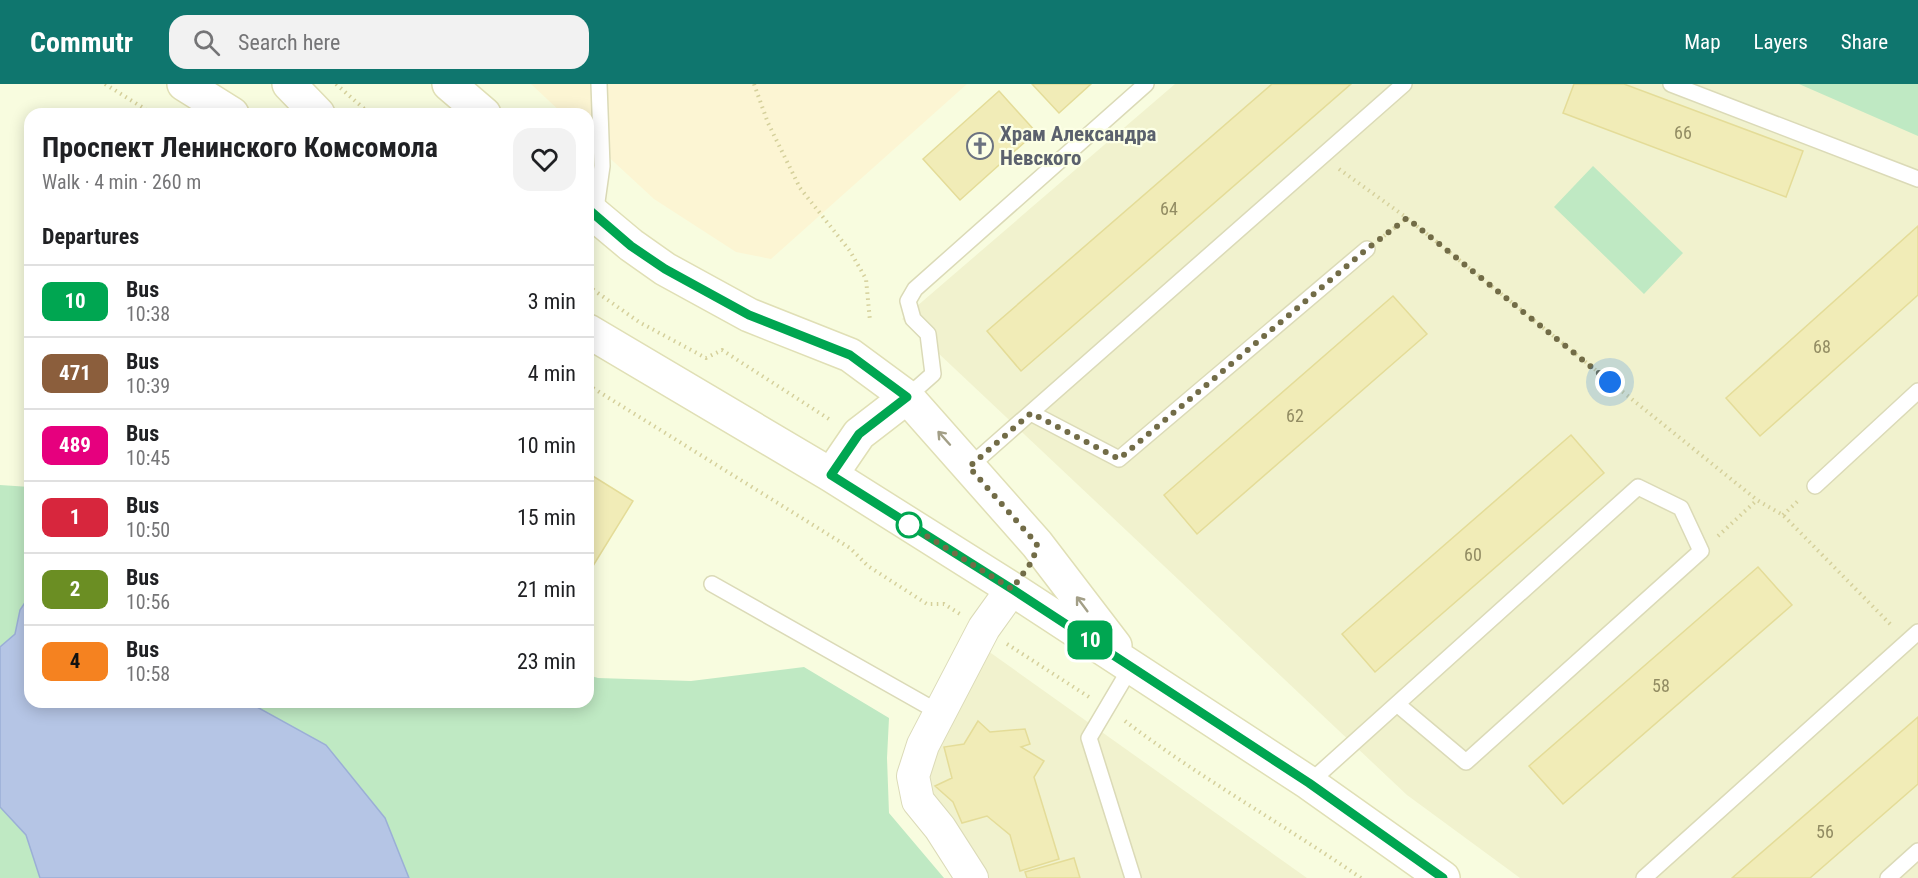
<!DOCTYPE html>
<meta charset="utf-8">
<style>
body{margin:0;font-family:"Roboto Condensed",sans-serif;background:#f2f2f2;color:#202124;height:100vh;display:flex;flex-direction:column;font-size:22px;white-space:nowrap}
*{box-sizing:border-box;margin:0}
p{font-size:20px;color:#757577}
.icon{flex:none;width:33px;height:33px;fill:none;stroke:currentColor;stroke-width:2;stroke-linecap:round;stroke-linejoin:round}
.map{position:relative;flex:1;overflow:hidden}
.drawer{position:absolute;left:24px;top:24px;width:570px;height:600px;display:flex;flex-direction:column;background:#fff;border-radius:18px;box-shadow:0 3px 15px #0003}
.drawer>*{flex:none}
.badge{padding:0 12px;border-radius:9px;font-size:21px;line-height:39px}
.you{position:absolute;width:30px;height:30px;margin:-15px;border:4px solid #fff;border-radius:50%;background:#1a73e8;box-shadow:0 0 0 9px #1a73e833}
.map>.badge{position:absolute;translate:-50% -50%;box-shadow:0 0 0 3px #fff}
h2{padding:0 18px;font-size:22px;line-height:54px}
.round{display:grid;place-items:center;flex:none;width:63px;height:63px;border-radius:18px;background:#f2f2f2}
.overview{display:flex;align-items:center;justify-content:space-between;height:102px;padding:0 18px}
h1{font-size:28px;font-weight:700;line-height:45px}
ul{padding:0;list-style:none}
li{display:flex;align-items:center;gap:18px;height:72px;padding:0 18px;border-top:2px solid #e0e0e0}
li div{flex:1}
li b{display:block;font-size:22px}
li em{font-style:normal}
li .badge{min-width:66px;font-weight:700;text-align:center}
header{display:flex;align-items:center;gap:36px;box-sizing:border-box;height:84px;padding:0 30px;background:#0f766e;color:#fff}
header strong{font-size:28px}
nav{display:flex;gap:33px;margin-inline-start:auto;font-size:21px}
.search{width:420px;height:54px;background:#f2f2f2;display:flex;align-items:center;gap:15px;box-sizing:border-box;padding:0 21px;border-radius:18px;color:#757577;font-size:22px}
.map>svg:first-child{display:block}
.residential{fill:#f1f2ce}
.commercial{fill:#fcf5d3}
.green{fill:#bfe9c3}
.water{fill:#b5c5e5;stroke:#9bafd6;stroke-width:1.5}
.building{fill:#f1ecb7;stroke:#e4dc98;stroke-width:1.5}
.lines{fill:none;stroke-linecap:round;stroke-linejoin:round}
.lane-casing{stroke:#dbdab7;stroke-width:18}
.street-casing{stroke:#dbdab7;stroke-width:34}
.secondary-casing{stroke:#e0dfb5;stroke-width:36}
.path{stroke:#d5d09b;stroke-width:4;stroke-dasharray:1.5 4.5;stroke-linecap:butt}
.lane{stroke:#fff;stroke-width:15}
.street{stroke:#fff;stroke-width:32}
.secondary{stroke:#fff;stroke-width:33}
.oneway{stroke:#a39f87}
.line-casing{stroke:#fff;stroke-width:14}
.line{stroke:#00a651;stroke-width:9}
.walk{stroke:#726c47;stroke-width:6;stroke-dasharray:0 10.8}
.stop-dot{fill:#fff;stroke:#00a651;stroke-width:3}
.labels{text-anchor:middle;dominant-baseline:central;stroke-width:4.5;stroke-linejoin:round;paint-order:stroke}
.number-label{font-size:18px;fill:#928c63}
.worship-label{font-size:21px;font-weight:bold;fill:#5b616d;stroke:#fcffe5;text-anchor:start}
</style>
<header>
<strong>Commutr</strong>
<div class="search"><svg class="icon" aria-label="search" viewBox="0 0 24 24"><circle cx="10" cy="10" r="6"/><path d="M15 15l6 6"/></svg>Search here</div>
<nav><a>Map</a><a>Layers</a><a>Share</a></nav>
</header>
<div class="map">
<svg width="1918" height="794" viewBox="0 0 1918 794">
<rect width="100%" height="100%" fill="#f8fcdf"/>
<path class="residential" d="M1175,0H1918V794H1520L1407,711L902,235Z
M981,562L1307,794H952L918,684Z"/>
<path class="commercial" d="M531,0H967L771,175L736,168L654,115L588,54V30H563Z"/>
<path class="green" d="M1799,0H1918V52Z
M1593,82L1683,169L1644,210L1554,123Z
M0,401L30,403V618H417L443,622L451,618H588V591L598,594L691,597L804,583L889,634L887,674L889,729L944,794H0Z"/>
<path class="water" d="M30,511V618H248L326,661L385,734L409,794H40L26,751L0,723V563L15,550L20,526Z"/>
<path class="building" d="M1032,0H1091L1059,29Z
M1272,0H1351L1021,287L987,247Z
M1574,0H1624L1803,67L1786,113L1563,29Z
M999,7L1036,48L960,116L923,75Z
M1918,142V211L1760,352L1726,314Z
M1393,212L1427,250L1197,450L1164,411Z
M1571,351L1604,389L1375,588L1342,550Z
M588,389L633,417L588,490Z
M1758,483L1792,521L1563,720L1529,682Z
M1918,633V700L1810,794H1732Z
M978,637L990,648L1025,645L1030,660L1021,663L1044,677L1034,693L1059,775L1020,787L1010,751L987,732L962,739L953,718L935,702L952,694L944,663L964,660Z
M1074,774L1080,794H1027L1025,788Z"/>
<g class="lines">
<defs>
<path id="lane" d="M1671,0L1918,95
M595,132L602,82L599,0
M907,313L933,290L928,250L913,235L908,217L915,205L1146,0
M1031,329L1119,375L1367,165
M969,383L1404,0
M1815,402L1918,307
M712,500L940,629
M1131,583L1089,654L1133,794
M1309,699L1638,403L1681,424L1701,467L1466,678L1397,620
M1644,794L1918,548
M1888,794L1918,767"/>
<path id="street" d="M972,794L940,744L918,717L913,692L923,661L984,544L1012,505"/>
<path id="secondary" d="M184,0L232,30
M289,0L318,30
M449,0L484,30
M588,125L631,161L665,185L749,231L850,271L907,313L1037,460L1115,562
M588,247L831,391L1012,505L1309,699L1443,794
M831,391L859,350L907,313"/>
</defs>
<use href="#lane" class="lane-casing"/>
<use href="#street" class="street-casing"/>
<use href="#secondary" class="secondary-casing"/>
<path class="path" d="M105,0L153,30
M336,0L370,30
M754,0L768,39L800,104L850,167L866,195L870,237
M1339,85L1407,134
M1384,152L1407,134L1757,416L1783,431L1893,543
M588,202L639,238L706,274L722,266L832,337
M588,301L850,464L868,482L927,520H944L960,530
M1783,431L1800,415
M1718,452L1757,416
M1007,560L1089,613
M1125,637C1200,694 1283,740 1361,794"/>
<use href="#lane" class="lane"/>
<use href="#street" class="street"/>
<use href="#secondary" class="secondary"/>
</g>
<defs><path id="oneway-shaft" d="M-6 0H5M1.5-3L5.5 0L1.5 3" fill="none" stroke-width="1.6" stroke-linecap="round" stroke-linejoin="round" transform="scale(1.5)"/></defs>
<g class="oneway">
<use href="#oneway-shaft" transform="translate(944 354) rotate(-132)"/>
<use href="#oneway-shaft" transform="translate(1082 520) rotate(-127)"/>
</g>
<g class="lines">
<defs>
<path id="line" d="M588,125L631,162L665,185L749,231L850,271L907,313L859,350L831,391L1012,505L1309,699L1443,794"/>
</defs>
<use href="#line" class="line-casing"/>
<use href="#line" class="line"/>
<path class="walk" d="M909,441L1012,505L1033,476L1037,460L969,383L1031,329L1119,375L1367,165L1407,134L1610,298"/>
</g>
<defs>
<symbol id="church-ring" viewBox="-11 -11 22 22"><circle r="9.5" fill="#fcffe5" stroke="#6b7280" stroke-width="1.5"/><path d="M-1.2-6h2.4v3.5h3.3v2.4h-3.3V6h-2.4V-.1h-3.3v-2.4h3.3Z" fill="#6b7280"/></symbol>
</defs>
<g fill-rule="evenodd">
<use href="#church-ring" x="965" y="47" width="30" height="30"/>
</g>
<circle class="stop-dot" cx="909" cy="441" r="12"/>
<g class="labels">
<g class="number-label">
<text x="1683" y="48">66</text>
<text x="1169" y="124">64</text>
<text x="1822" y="262">68</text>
<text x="1295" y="331">62</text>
<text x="1473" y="470">60</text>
<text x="1661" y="601">58</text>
<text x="1825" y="747">56</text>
</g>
<g class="worship-label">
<text x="1000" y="50">Храм Александра<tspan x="1000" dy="24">Невского</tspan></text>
</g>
</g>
</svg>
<div class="you" style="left:1610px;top:298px"></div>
<b class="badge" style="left:1090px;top:556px;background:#00a651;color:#fff">10</b>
<section class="drawer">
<div class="overview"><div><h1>Проспект Ленинского Комсомола</h1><p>Walk · 4 min · 260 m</p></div><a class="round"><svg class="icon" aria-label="heart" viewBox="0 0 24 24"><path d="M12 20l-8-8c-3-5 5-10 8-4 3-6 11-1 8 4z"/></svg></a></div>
<h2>Departures</h2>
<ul>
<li><span class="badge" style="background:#00a651;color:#fff">10</span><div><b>Bus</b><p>10:38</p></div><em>3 min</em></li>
<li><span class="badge" style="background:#8b5e3c;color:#fff">471</span><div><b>Bus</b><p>10:39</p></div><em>4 min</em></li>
<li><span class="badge" style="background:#e6007e;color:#fff">489</span><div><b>Bus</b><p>10:45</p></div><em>10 min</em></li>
<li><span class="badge" style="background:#d7263d;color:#fff">1</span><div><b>Bus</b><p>10:50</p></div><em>15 min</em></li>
<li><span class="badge" style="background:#6b8e23;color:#fff">2</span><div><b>Bus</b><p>10:56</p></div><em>21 min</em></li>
<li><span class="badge" style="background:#f58220;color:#111">4</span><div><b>Bus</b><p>10:58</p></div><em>23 min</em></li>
</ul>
</section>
</div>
